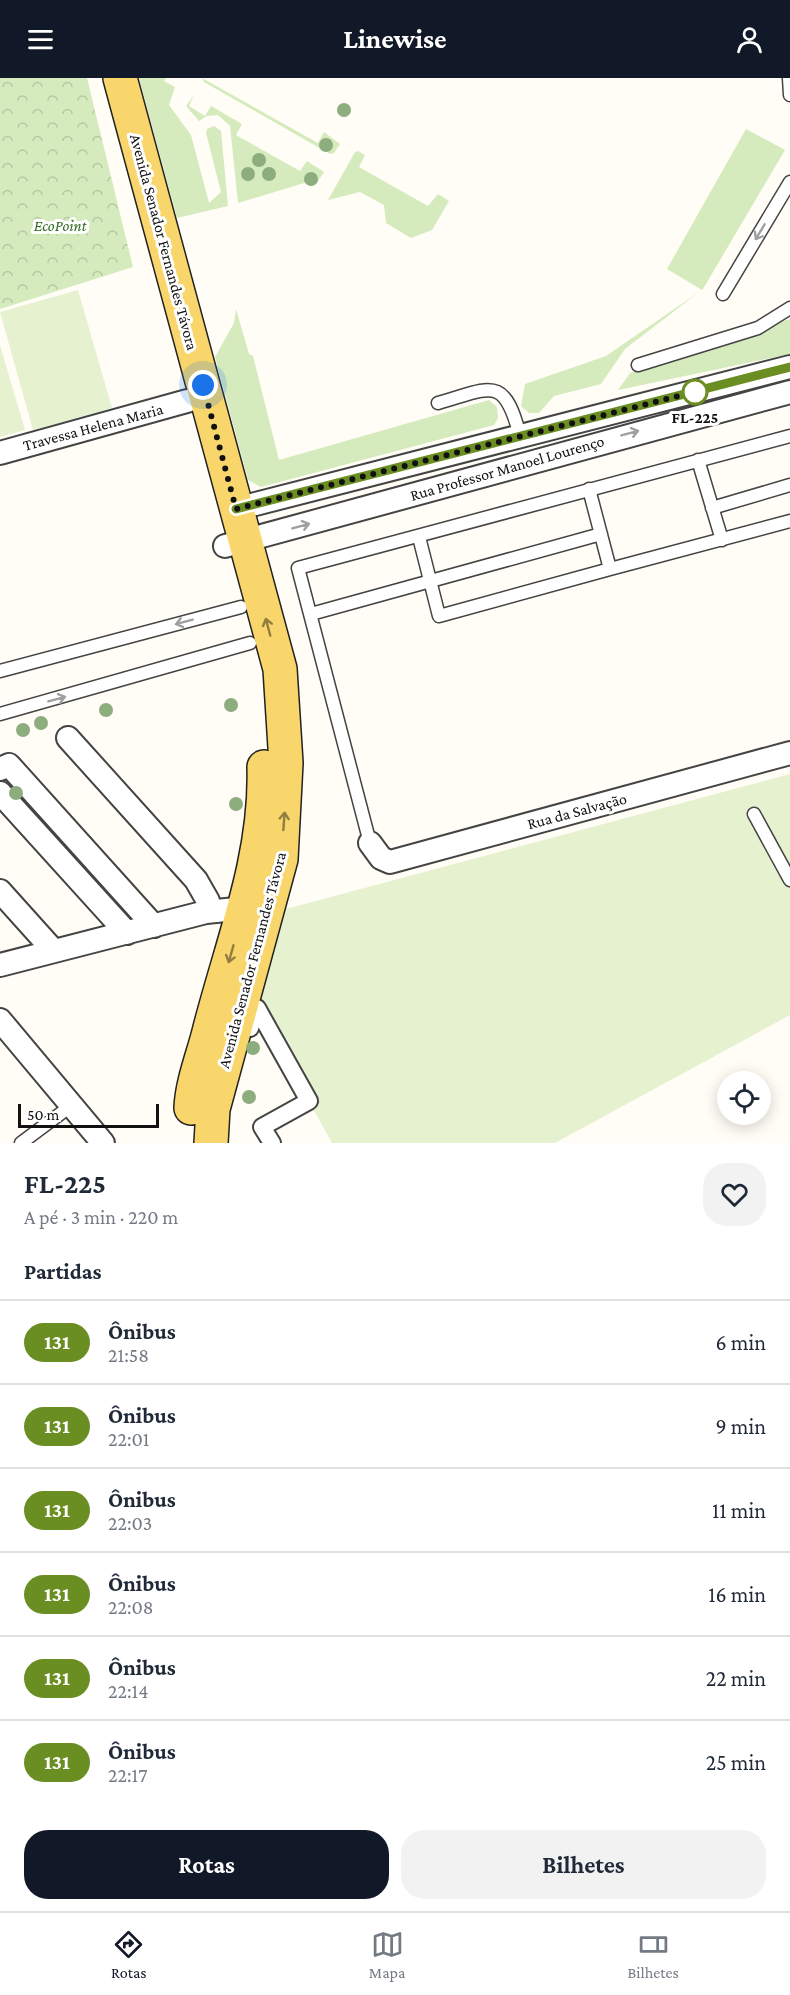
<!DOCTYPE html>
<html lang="pt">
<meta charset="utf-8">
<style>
body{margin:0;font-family:"Crimson Pro",serif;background:#f2f2f3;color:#1f2937;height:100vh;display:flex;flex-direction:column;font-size:22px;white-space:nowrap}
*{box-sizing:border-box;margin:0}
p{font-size:20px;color:#747a83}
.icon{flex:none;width:33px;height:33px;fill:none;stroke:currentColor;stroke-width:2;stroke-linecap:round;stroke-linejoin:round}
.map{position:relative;height:1065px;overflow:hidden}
.sheet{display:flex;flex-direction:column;background:#fff;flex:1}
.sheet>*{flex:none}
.badge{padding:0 12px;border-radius:20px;font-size:21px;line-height:39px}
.controls{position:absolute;left:717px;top:993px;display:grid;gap:12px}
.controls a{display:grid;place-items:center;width:54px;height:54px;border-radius:50%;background:#fff;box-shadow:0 3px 15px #0003;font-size:30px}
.scale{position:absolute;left:18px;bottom:15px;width:141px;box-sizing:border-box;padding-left:6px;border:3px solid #111;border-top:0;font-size:16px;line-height:21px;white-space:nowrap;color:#111;-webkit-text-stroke:4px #fff;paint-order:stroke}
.you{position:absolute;width:30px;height:30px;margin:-15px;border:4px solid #fff;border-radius:50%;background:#1a73e8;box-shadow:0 0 0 9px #1a73e833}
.map>.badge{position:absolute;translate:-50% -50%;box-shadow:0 0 0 3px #fff}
h2{padding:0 24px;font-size:22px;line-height:54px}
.round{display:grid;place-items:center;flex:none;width:63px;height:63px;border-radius:24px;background:#f2f2f3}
.headline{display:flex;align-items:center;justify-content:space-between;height:102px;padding:0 24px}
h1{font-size:28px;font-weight:700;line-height:45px}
.cta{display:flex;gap:12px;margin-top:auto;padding:12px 24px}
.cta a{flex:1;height:69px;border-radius:24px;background:#111827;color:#fff;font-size:24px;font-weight:700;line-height:69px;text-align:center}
.cta a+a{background:#f2f2f3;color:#1f2937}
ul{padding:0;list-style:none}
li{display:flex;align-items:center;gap:18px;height:84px;padding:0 24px;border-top:2px solid #e0e1e3}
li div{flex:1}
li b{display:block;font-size:22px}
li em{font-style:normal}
li .badge{min-width:66px;font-weight:700;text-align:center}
header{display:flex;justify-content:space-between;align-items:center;height:78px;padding:0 24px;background:#111827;color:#fff;font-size:27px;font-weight:700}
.tab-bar{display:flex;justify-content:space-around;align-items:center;height:84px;border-top:2px solid #e0e1e3;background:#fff;font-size:16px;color:#747a83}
.tab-bar a{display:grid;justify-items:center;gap:3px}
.tab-bar .active{color:#111827}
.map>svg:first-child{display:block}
.grass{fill:#d5ebbd}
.park{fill:url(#park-crowns)}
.pitch{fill:#e6f2cf}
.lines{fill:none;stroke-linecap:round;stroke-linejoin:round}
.service-casing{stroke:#444;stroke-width:15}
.pedestrian-casing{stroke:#444;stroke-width:20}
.minor-casing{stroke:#444;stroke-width:26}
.primary-casing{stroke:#222;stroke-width:36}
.service{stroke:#fff;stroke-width:12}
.pedestrian{stroke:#fff;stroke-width:16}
.minor{stroke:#fff;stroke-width:22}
.primary{stroke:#f9d66b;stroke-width:33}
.tree{fill:#8dad7f}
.oneway{stroke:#a0a0a0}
.oneway2{stroke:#917d42}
.line-casing{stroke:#fff;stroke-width:14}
.line{stroke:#6b8e23;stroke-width:9}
.walk{stroke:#111;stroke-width:6;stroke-dasharray:0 10.8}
.stop-dot{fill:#fff;stroke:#6b8e23;stroke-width:3}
.labels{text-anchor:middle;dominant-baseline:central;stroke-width:6;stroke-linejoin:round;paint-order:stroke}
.park-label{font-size:16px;font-style:italic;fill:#2f6b1f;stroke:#fff}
.street-label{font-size:16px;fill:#111;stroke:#fff}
.stop-label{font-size:16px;font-weight:bold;fill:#111;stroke:#fff}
</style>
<header><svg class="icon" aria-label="menu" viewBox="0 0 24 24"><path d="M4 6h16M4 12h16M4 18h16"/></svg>Linewise<svg class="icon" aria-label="person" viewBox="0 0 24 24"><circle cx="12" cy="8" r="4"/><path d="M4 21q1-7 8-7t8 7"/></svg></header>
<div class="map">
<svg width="790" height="1065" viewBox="0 0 790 1065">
<defs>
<pattern id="park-crowns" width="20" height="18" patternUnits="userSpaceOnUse" patternTransform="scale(1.5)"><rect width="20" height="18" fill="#d5ebbd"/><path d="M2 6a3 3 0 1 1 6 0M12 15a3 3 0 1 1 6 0" fill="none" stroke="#b6c8a1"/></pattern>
</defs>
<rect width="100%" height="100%" fill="#fffdf5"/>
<path class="grass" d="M139,0H166L164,3L175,9L169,27L191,57L209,125L221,114L206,55L207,51L214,48L221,53L228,128L177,140Z
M202,0L318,65L324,54L340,66L334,75L330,76L204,4Z
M194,17L189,28L205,38L211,28L242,46L236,57L300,93L307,83L324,94L316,106L311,103L238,125L230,48L218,37L207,38L199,43L186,28Z
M746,51L785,72L703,211L625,271L601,306L554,318L539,335H529L521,328L525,306L606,278L702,212L667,191Z
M358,73L365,77L359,89L428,128L438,116L449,123L432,152L411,160L386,145L384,127L360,114L328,122L355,74Z
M236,231L249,276L253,278L279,382L489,322L497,329L498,340L494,347L261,409L248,402L215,279L234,245Z
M790,241V276L618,312L630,295Z"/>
<path class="park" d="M0,0H87L133,189L0,231Z"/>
<path class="pitch" d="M78,212L112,330L33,352L0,234Z
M0,267L25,352L0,359Z
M790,696V937L555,1065H332L257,930L286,831Z"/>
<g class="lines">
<defs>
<path id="service" d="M789,0L790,17
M723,216L790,104
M638,287L758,250L790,230
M438,325C491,310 504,296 520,358
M698,382L722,462
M589,411L610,491L790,443
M712,430L790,407
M419,459L439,538L610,491
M311,536L601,456
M0,593L241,529
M0,636L250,565
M754,736L790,802
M370,765L298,490L790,358
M21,1065L72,1027"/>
<path id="pedestrian" d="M250,950L257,930L309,1023L262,1049L272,1065"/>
<path id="minor" d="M0,375L187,323
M236,431L790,289
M225,468L790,314
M68,660L196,802L208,823L206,834
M0,691L9,687L154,848
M0,715L127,855
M370,765L381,780L390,784L790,675
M0,813L53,872
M0,887L206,834L246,830
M0,942L103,1065"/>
<path id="primary" d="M120,0L280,591L286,685L281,781L213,1031L211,1065
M191,1030C192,1005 203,978 209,954C231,867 267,780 264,689"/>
</defs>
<use href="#service" class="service-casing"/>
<use href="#pedestrian" class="pedestrian-casing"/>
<use href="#minor" class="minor-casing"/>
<use href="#primary" class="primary-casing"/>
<use href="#service" class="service"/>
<use href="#pedestrian" class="pedestrian"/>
<use href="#minor" class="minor"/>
<use href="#primary" class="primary"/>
</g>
<g class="tree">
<circle cx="344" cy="32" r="7"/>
<circle cx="326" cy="67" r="7"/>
<circle cx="259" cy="82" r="7"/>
<circle cx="248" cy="96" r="7"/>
<circle cx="269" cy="96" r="7"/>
<circle cx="311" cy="101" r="7"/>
<circle cx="231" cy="627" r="7"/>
<circle cx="106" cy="632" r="7"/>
<circle cx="41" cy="645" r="7"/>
<circle cx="23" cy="652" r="7"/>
<circle cx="16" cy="715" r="7"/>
<circle cx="236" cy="726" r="7"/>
<circle cx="253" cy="970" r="7"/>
<circle cx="249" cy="1019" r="7"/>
</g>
<defs><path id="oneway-shaft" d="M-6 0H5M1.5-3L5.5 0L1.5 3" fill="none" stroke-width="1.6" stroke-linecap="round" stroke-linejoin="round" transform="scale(1.5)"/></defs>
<g class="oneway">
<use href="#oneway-shaft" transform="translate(760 154) rotate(121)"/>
<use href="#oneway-shaft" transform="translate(630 355) rotate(-15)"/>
<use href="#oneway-shaft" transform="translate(301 448) rotate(-15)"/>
<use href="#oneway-shaft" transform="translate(184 544) rotate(165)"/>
<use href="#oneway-shaft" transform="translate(57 621) rotate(-15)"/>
</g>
<g class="oneway2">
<use href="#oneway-shaft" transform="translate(268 549) rotate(-105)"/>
<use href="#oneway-shaft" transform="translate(284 743) rotate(-86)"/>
<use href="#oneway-shaft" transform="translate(231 876) rotate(106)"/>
</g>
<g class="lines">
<defs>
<path id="line" d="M236,431L790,289"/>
</defs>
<use href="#line" class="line-casing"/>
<use href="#line" class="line"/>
<path class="walk" d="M203,307L236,431L702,312L695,314"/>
</g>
<circle class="stop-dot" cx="695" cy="314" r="12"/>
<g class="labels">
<g class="park-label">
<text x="60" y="147">EcoPoint</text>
</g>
<g class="street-label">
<text transform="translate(164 164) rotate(75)">Avenida Senador Fernandes Távora</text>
<text transform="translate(93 349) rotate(-15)">Travessa Helena Maria</text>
<text transform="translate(507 390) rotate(-16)">Rua Professor Manoel Lourenço</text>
<text transform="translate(577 733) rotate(-15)">Rua da Salvação</text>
<text transform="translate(252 882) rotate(-75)">Avenida Senador Fernandes Távora</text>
</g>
<g class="stop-label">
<text x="695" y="339">FL-225</text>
</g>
</g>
</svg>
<div class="controls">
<a><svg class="icon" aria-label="locate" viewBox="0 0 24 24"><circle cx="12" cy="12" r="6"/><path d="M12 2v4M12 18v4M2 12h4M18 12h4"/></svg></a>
</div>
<div class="scale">50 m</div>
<div class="you" style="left:203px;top:307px"></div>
</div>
<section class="sheet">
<div class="headline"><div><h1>FL-225</h1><p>A pé · 3 min · 220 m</p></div><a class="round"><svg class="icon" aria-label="heart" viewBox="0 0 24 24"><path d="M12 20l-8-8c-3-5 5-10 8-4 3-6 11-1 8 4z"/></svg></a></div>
<h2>Partidas</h2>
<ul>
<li><span class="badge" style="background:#6b8e23;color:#fff">131</span><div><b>Ônibus</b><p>21:58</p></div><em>6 min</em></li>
<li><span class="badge" style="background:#6b8e23;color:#fff">131</span><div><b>Ônibus</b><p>22:01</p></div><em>9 min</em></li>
<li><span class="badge" style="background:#6b8e23;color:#fff">131</span><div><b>Ônibus</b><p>22:03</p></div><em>11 min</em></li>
<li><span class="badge" style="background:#6b8e23;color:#fff">131</span><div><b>Ônibus</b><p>22:08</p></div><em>16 min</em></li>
<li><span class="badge" style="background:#6b8e23;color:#fff">131</span><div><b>Ônibus</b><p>22:14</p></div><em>22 min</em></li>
<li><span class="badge" style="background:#6b8e23;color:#fff">131</span><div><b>Ônibus</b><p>22:17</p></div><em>25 min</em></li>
</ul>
<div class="cta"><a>Rotas</a><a>Bilhetes</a></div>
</section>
<nav class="tab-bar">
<a class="active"><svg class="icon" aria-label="directions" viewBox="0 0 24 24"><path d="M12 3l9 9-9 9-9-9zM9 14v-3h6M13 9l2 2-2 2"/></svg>Rotas</a>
<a><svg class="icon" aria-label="map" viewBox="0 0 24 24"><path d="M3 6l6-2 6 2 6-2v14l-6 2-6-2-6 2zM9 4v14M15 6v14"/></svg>Mapa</a>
<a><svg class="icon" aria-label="tickets" viewBox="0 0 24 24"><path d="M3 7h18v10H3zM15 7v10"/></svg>Bilhetes</a>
</nav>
